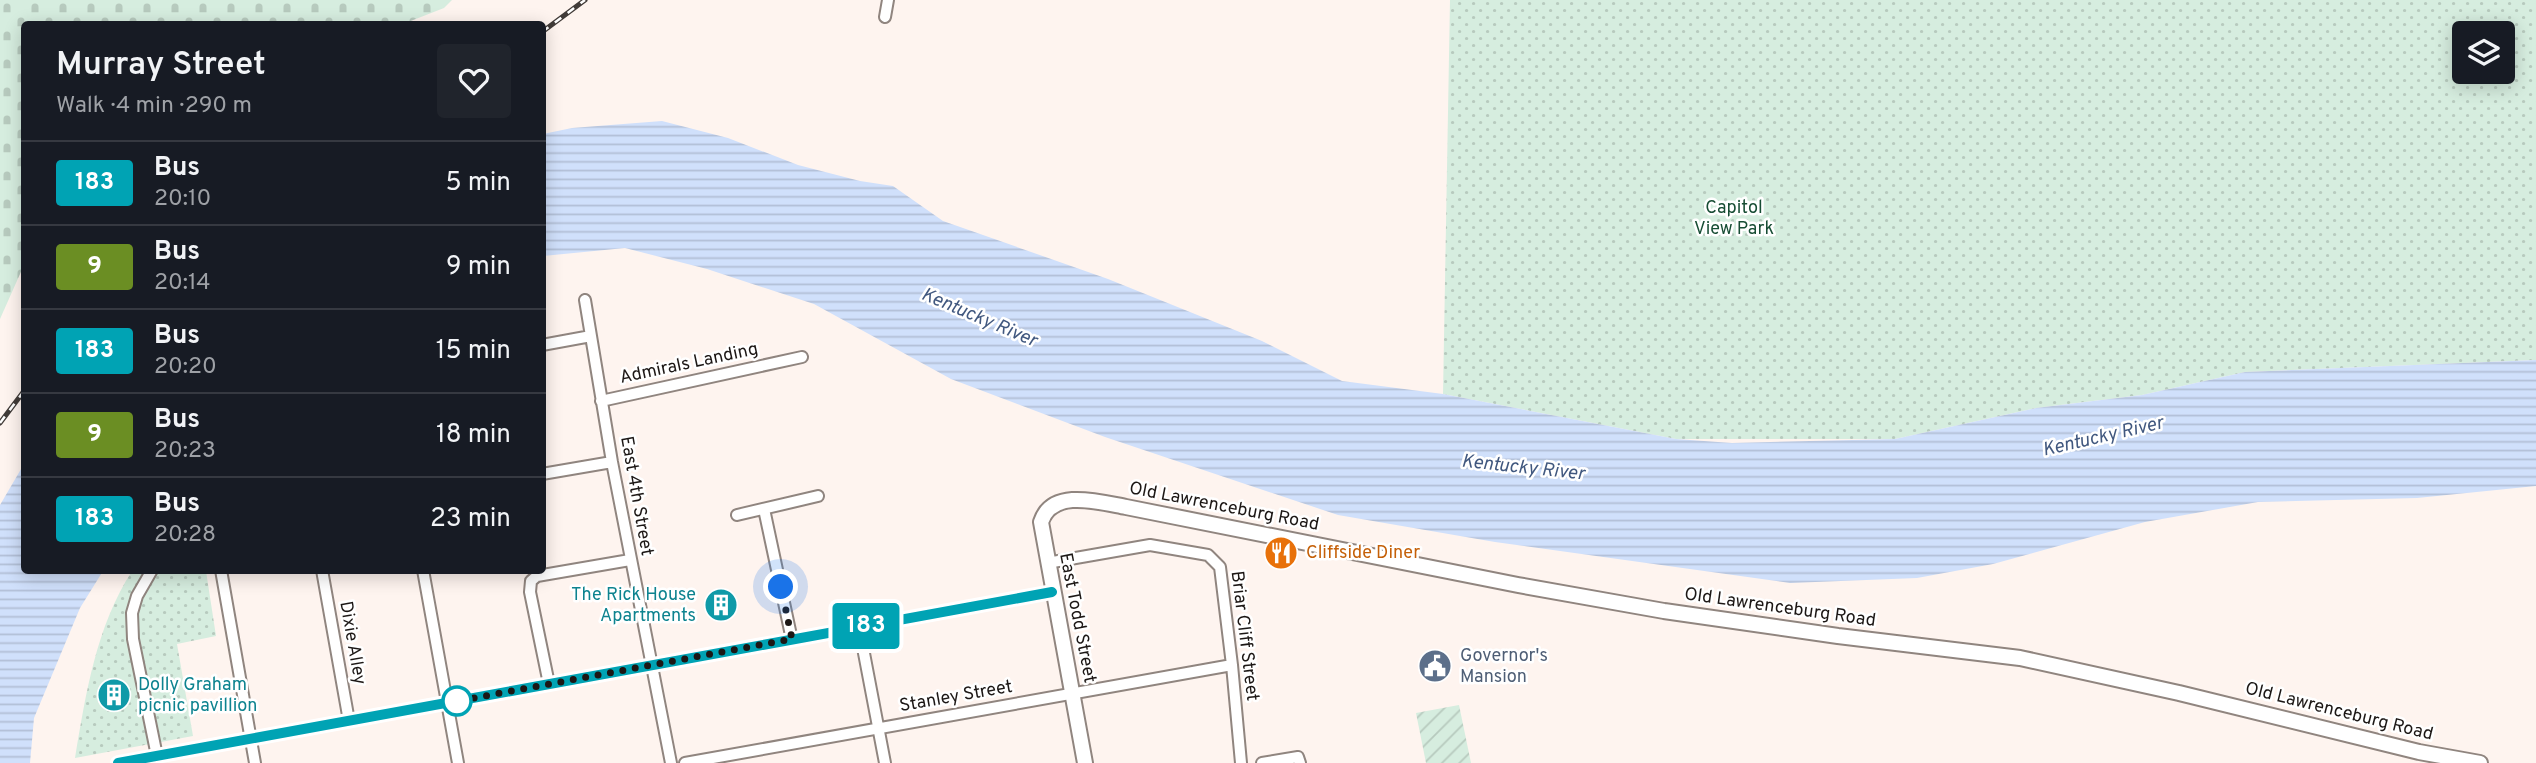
<!DOCTYPE html>
<meta charset="utf-8">
<style>
body{margin:0;font-family:Overpass,sans-serif;background:#20242c;color:#f1f3f6;height:100vh;display:flex;flex-direction:column;font-size:26px;white-space:nowrap}
*{box-sizing:border-box;margin:0}
p{font-size:23px;color:#9ea1a6}
.icon{flex:none;width:38px;height:38px;fill:none;stroke:currentColor;stroke-width:2;stroke-linecap:round;stroke-linejoin:round}
.map{position:relative;flex:1;overflow:hidden}
.panel{position:absolute;left:21px;top:21px;width:525px;height:553px;display:flex;flex-direction:column;background:#171b24;border-radius:7px;box-shadow:0 4px 18px #0003}
.panel>*{flex:none}
.badge{padding:0 14px;border-radius:5px;font-size:24px;line-height:46px}
.tools{position:absolute;left:2452px;top:21px;display:grid;gap:14px}
.tools a{display:grid;place-items:center;width:63px;height:63px;border-radius:7px;background:#171b24;box-shadow:0 4px 18px #0003;font-size:35px}
.you{position:absolute;width:35px;height:35px;margin:-18px;border:5px solid #fff;border-radius:50%;background:#1a73e8;box-shadow:0 0 0 10px #1a73e833}
.map>.badge{position:absolute;translate:-50% -50%;box-shadow:0 0 0 4px #fff}
.round{display:grid;place-items:center;flex:none;width:74px;height:74px;border-radius:7px;background:#20242c}
.summary{display:flex;align-items:center;justify-content:space-between;height:119px;padding:0 35px}
h1{font-size:33px;font-weight:600;line-height:52px}
ul{padding:0;list-style:none}
li{display:flex;align-items:center;gap:21px;height:84px;padding:0 35px;border-top:2px solid #363941}
li div{flex:1}
li b{display:block;font-size:26px}
li em{font-style:normal}
li .badge{min-width:77px;font-weight:700;text-align:center}
.map>svg:first-child{display:block}
.cemetery{fill:url(#cemetery-stones)}
.park{fill:url(#park-dots);fill-rule:evenodd}
.garden{fill:url(#garden-furrows)}
.water{fill:url(#water-rules)}
.lines{fill:none;stroke-linecap:round;stroke-linejoin:round}
.minor-casing{stroke:#90857f;stroke-width:14}
.major-casing{stroke:#90857f;stroke-width:18}
.minor{stroke:#fff;stroke-width:10}
.major{stroke:#fff;stroke-width:14}
.rail-casing{stroke:#413b38;stroke-width:5}
.rail{stroke:#fff;stroke-width:2.5;stroke-dasharray:8;stroke-linecap:butt}
.line-casing{stroke:#fff;stroke-width:16}
.line{stroke:#00a3b4;stroke-width:10}
.walk{stroke:#1c1715;stroke-width:7;stroke-dasharray:0 12.6}
.stop-dot{fill:#fff;stroke:#00a3b4;stroke-width:3.5}
.labels{text-anchor:middle;dominant-baseline:central;stroke-width:5;stroke-linejoin:round;paint-order:stroke}
.park-label{font-size:18px;fill:#174d34;stroke:#fff}
.street-label{font-size:18px;fill:#1c1715;stroke:#fff}
.food-label{font-size:18px;fill:#c56008;stroke:#fff;text-anchor:start}
.culture-label{font-size:18px;fill:#0d838f;stroke:#fff;text-anchor:end}
.service-label{font-size:18px;fill:#4e5e75;stroke:#fff;text-anchor:start}
.water-label{font-size:19px;font-style:italic;fill:#41587f;stroke:#fff}
</style>
<div class="map">
<svg width="2536" height="763" viewBox="0 0 2536 763">
<defs>
<pattern id="cemetery-stones" width="16" height="16" patternUnits="userSpaceOnUse" patternTransform="scale(1.75)"><rect width="16" height="16" fill="#d6eddf"/><path d="M2 7V4a2 2 0 0 1 4 0v3zM10 15v-3a2 2 0 0 1 4 0v3z" fill="#b7cabe"/></pattern>
<pattern id="park-dots" width="8" height="8" patternUnits="userSpaceOnUse" patternTransform="scale(1.75)"><rect width="8" height="8" fill="#d6eddf"/><path d="M2 2h.1M6 6h.1" fill="none" stroke="#b7cabe" stroke-width="1.8" stroke-linecap="round"/></pattern>
<pattern id="garden-furrows" width="10" height="10" patternUnits="userSpaceOnUse" patternTransform="scale(1.75)"><rect width="10" height="10" fill="#d6eddf"/><path d="M-1 1l2-2M0 10L10 0M9 11l2-2" fill="none" stroke="#b7cabe"/></pattern>
<pattern id="water-rules" width="6" height="5" patternUnits="userSpaceOnUse" patternTransform="scale(1.75)"><rect width="6" height="5" fill="#d0e0fb"/><path d="M0 2.5h6" fill="none" stroke="#b2bfd6"/></pattern>
</defs>
<rect width="100%" height="100%" fill="#fef4ef"/>
<path class="cemetery" d="M0,0H452L444,8L403,24H24V265L0,319Z"/>
<path class="park" d="M1450,0H2536V360L2245,372L2142,395L2036,408L1895,439H1676L1443,394ZM2464,33H2502V72H2464Z
M132,571H206L216,636L177,644L193,736L75,758C86,693 96,627 132,571Z"/>
<path class="garden" d="M1459,705L1471,763H1426L1416,713Z"/>
<path class="water" d="M662,121L728,138L798,165L860,181L893,186L943,221L1108,279L1262,341L1342,381L1443,394L1676,439L1732,443L1895,439L2036,408L2142,395L2245,372L2536,360V486L2417,498L2258,502L2145,522L1993,564L1917,578L1790,583L1495,542L1338,515L1105,437L951,379L814,304L707,269L625,248L543,256V134L572,128Z
M24,464V570L103,571L80,608L34,718L30,763H0V505Z"/>
<g class="lines">
<defs>
<path id="minor" d="M885,17L888,0
M585,300L612,462L671,763
M542,345L591,336
M601,401L802,357
M542,474L612,462
M764,509L792,640
M737,515L818,496
M1047,563L1150,545L1208,555L1220,567L1232,665L1241,763
M152,570L137,596L132,613L133,639L157,756
M221,570L255,763
M322,570L349,721
M423,570L458,763
M859,627L885,763
M549,684L530,592L531,581L537,576L630,560
M118,763L1052,592
M685,763L1232,665
M1262,763L1298,757L1300,763"/>
<path id="major" d="M1085,763L1041,522C1052,488 1099,502 1126,507L1518,585L1664,611L1838,636L2020,658L2179,693L2419,752L2480,763"/>
</defs>
<use href="#minor" class="minor-casing"/>
<use href="#major" class="major-casing"/>
<use href="#minor" class="minor"/>
<use href="#major" class="major"/>
<defs>
<path id="rail" d="M542,32L585,0
M0,423L24,391"/>
</defs>
<use href="#rail" class="rail-casing"/>
<use href="#rail" class="rail"/>
</g>
<g class="lines">
<defs>
<path id="line" d="M118,763L1052,592"/>
</defs>
<use href="#line" class="line-casing"/>
<use href="#line" class="line"/>
<path class="walk" d="M457,701L447,703L792,639L781,587"/>
</g>
<defs>
<symbol id="restaurant-disc" viewBox="-11 -11 22 22"><circle r="9.5" fill="#e8710a" stroke="#fff"/><path d="M-5-6h1v4h1v-4h1v4h1v-4h1v5L-1.5 .5V6h-2V.5L-5-1ZM5-6V6H3V1.5H1.5Q1.5-4 5-6Z" fill="#fff"/></symbol>
<symbol id="building-disc" viewBox="-11 -11 22 22"><circle r="9.5" fill="#0f9aa8" stroke="#fff"/><path d="M-4-6H4V6H1V3H-1V6H-4ZM-2.5-4.3h1.7v1.8h-1.7ZM.8-4.3h1.7v1.8H.8ZM-2.5-1h1.7V.8h-1.7ZM.8-1h1.7V.8H.8Z" fill="#fff"/></symbol>
<symbol id="civic-disc" viewBox="-11 -11 22 22"><circle r="9.5" fill="#5c6f8a" stroke="#fff"/><path d="M-.6-6.5H3V-4.5H.6V-3L4-1V1h2V6H-6V1h2V-1L-.6-3ZM-1.2 2.5V6h2.4V2.5Z" fill="#fff"/></symbol>
</defs>
<g fill-rule="evenodd">
<use href="#restaurant-disc" x="1262" y="534" width="38" height="38"/>
<use href="#building-disc" x="702" y="586" width="38" height="38"/>
<use href="#civic-disc" x="1416" y="647" width="38" height="38"/>
<use href="#building-disc" x="95" y="676" width="38" height="38"/>
</g>
<circle class="stop-dot" cx="457" cy="701" r="14"/>
<g class="labels">
<g class="park-label">
<text x="1734" y="208">Capitol<tspan x="1734" dy="21">View Park</tspan></text>
</g>
<g class="street-label">
<text transform="translate(689 364) rotate(-12)">Admirals Landing</text>
<text transform="translate(636 496) rotate(80)">East 4th Street</text>
<text transform="translate(1224 507) rotate(11)">Old Lawrenceburg Road</text>
<text transform="translate(1780 608) rotate(8)">Old Lawrenceburg Road</text>
<text transform="translate(1077 618) rotate(79)">East Todd Street</text>
<text transform="translate(1244 636) rotate(83)">Briar Cliff Street</text>
<text transform="translate(352 643) rotate(80)">Dixie Alley</text>
<text transform="translate(956 697) rotate(-10)">Stanley Street</text>
<text transform="translate(2339 712) rotate(14)">Old Lawrenceburg Road</text>
</g>
<g class="food-label">
<text x="1306" y="553">Cliffside Diner</text>
</g>
<g class="culture-label">
<text x="696" y="595">The Rick House<tspan x="696" dy="21">Apartments</tspan></text>
<text x="138" y="685" text-anchor="start">Dolly Graham<tspan x="138" dy="21">picnic pavillion</tspan></text>
</g>
<g class="service-label">
<text x="1460" y="656">Governor's<tspan x="1460" dy="21">Mansion</tspan></text>
</g>
<g class="water-label">
<text transform="translate(979 318) rotate(23)">Kentucky River</text>
<text transform="translate(2103 437) rotate(-13)">Kentucky River</text>
<text transform="translate(1523 468) rotate(6)">Kentucky River</text>
</g>
</g>
</svg>
<div class="tools">
<a><svg class="icon" aria-label="layers" viewBox="0 0 24 24"><path d="M12 4l9 5-9 5-9-5zM3 14l9 5 9-5"/></svg></a>
</div>
<div class="you" style="left:781px;top:587px"></div>
<b class="badge" style="left:866px;top:626px;background:#00a3b4;color:#fff">183</b>
<section class="panel">
<div class="summary"><div><h1>Murray Street</h1><p>Walk · 4 min · 290 m</p></div><a class="round"><svg class="icon" aria-label="heart" viewBox="0 0 24 24"><path d="M12 20l-8-8c-3-5 5-10 8-4 3-6 11-1 8 4z"/></svg></a></div>
<ul>
<li><span class="badge" style="background:#00a3b4;color:#fff">183</span><div><b>Bus</b><p>20:10</p></div><em>5 min</em></li>
<li><span class="badge" style="background:#6b8e23;color:#fff">9</span><div><b>Bus</b><p>20:14</p></div><em>9 min</em></li>
<li><span class="badge" style="background:#00a3b4;color:#fff">183</span><div><b>Bus</b><p>20:20</p></div><em>15 min</em></li>
<li><span class="badge" style="background:#6b8e23;color:#fff">9</span><div><b>Bus</b><p>20:23</p></div><em>18 min</em></li>
<li><span class="badge" style="background:#00a3b4;color:#fff">183</span><div><b>Bus</b><p>20:28</p></div><em>23 min</em></li>
</ul>
</section>
</div>
